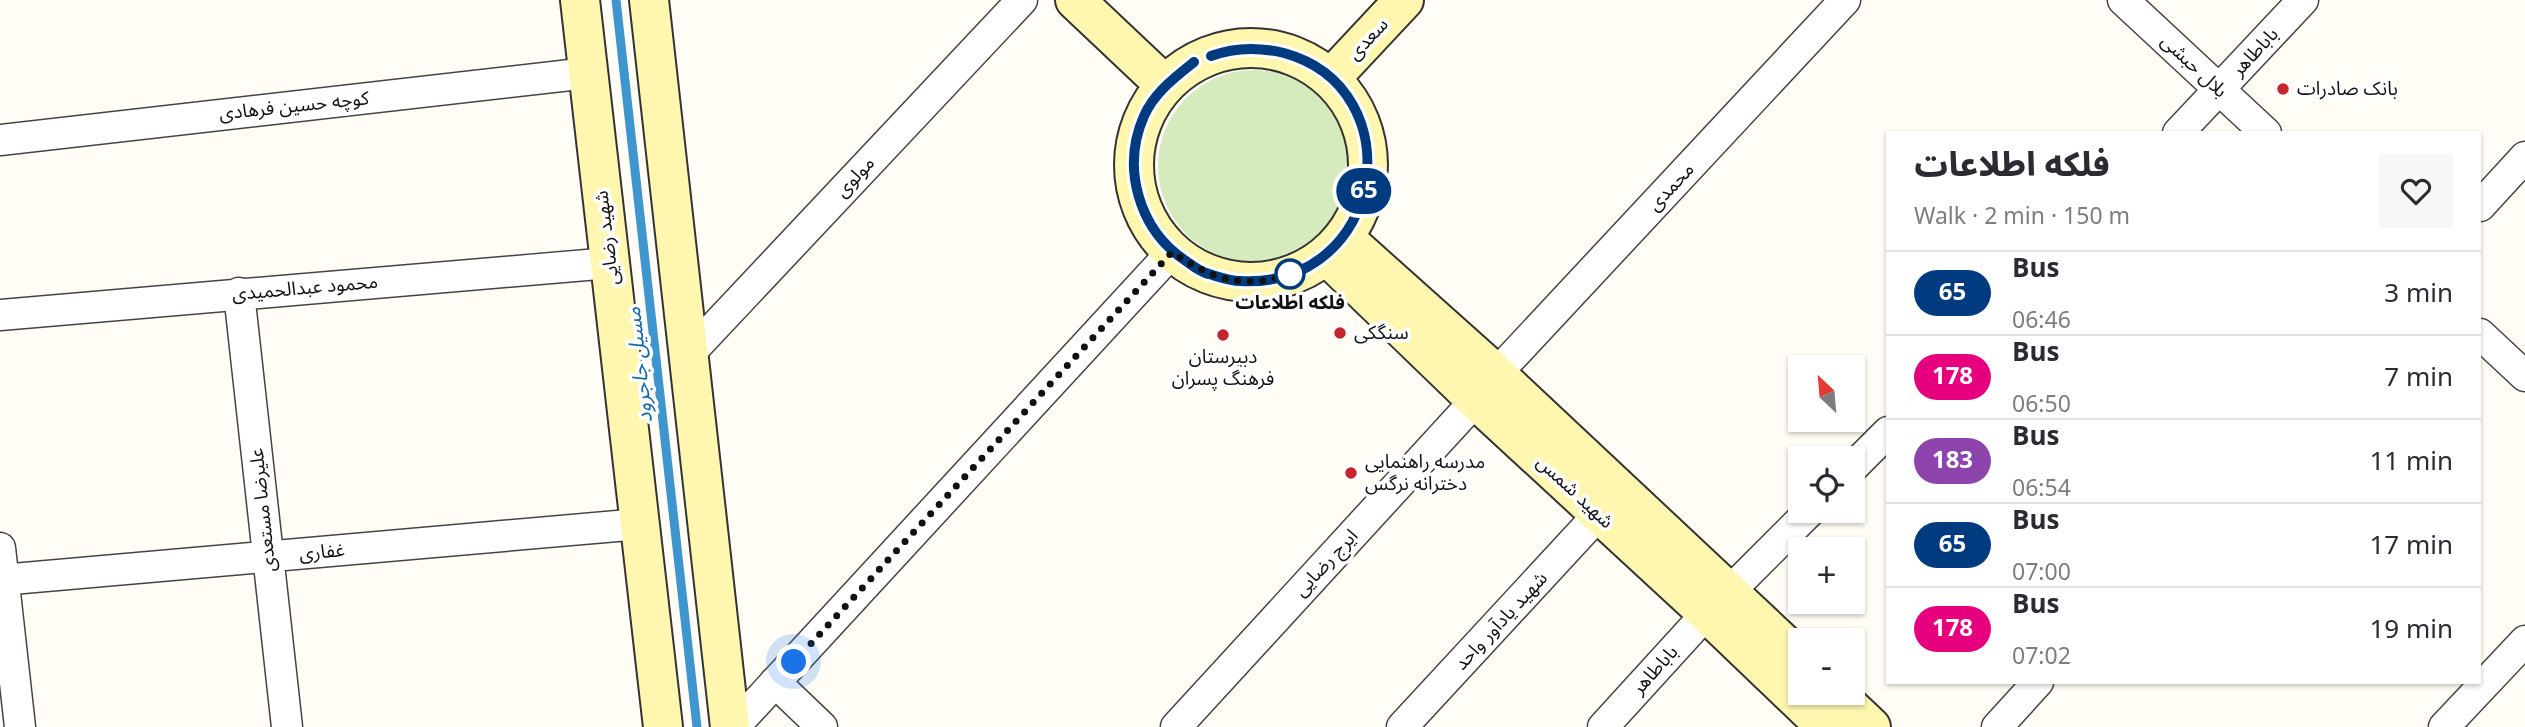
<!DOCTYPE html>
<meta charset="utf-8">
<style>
body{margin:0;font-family:Georgia,"Noto Sans Arabic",serif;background:#f7f7f7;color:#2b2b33;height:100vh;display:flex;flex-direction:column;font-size:26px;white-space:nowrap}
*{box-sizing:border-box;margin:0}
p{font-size:23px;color:#7c7c81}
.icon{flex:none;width:38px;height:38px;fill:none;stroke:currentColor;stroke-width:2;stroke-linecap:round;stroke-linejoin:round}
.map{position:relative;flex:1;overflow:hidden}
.panel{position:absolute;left:1886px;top:131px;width:595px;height:553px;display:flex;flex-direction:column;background:#fff;border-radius:0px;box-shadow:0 2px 5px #0004}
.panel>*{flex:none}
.badge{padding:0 14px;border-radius:23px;font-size:24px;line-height:46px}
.needle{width:46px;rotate:334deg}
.fabs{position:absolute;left:1788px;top:355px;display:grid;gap:14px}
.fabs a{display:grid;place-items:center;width:77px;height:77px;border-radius:0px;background:#fff;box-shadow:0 2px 5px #0004;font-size:35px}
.you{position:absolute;width:35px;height:35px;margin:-18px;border:5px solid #fff;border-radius:50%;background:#1a73e8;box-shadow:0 0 0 10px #1a73e833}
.map>.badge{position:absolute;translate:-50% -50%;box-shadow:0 0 0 4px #fff}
.round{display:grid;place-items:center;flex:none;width:74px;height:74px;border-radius:0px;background:#f7f7f7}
.head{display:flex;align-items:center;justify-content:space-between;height:119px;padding:0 28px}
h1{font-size:33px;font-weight:800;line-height:52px}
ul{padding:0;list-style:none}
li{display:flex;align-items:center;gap:21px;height:84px;padding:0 28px;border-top:2px solid #e1e1e2}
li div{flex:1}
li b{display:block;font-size:26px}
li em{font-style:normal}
li .badge{min-width:77px;font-weight:700;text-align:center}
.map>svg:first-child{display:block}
.green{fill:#d5ebbd}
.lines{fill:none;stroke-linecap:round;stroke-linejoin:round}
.stream{stroke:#3f96cf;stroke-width:9}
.street-casing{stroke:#444;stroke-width:33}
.secondary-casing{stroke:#333;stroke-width:42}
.street{stroke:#fff;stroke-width:30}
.secondary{stroke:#fff6b0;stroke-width:38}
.line-casing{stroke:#fff;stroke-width:16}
.line{stroke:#003b80;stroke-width:10}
.walk{stroke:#111;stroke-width:7;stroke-dasharray:0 12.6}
.poi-dot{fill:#c4262e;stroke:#fff;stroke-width:2.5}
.stop-dot{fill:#fff;stroke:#003b80;stroke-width:3.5}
.labels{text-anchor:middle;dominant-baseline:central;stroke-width:7;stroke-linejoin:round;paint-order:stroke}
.street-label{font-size:19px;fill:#111;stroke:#fff}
.poi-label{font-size:19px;fill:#111;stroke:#fff;text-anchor:start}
.stop-label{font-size:19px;font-weight:bold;fill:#111;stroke:#fff}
.water-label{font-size:21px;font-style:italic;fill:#1768a6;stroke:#fff}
</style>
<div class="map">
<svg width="2525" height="727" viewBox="0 0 2525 727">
<rect width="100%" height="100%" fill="#fffdf5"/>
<path class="green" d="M1158 166a96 96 0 1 1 192 0a96 96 0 1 1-192 0Z"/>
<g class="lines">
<path class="stream" d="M616,0L697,727"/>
<defs>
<path id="street" d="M2123,0L2266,133
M2178,133L2303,0
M0,140L588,73
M2480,206L2525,157
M239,293L287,727
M0,315L610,263
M2480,334L2525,376
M689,354L1022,0
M1496,374L1845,0
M1853,467L1888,432
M0,548L20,727
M0,580L640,524
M1729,592L1810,511
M775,682L822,727
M734,727L1172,252
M1176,727L1476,400
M1402,727L1599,514
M1603,727L1707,613
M1997,727L2038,682
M2444,727L2525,641"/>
<path id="secondary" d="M580,0L663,727
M649,0L730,727
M1075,0L1165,85
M1134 165a117 117 0 1 1 234 0a117 117 0 1 1-234 0Z
M1331,78L1404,0
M1344,238L1496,374L1801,660
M1326,255L1476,400L1707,613L1826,727
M1835,693L1871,727"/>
</defs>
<use href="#street" class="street-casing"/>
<use href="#secondary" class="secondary-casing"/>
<use href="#street" class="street"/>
<use href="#secondary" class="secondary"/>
</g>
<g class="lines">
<defs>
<path id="line" d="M1194,62C1174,78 1154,93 1144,116C1121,168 1139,230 1186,261C1193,266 1200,272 1209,274C1219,277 1230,281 1240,281C1385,289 1415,89 1284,53C1259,47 1235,47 1211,56"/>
</defs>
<use href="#line" class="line-casing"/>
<use href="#line" class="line"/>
<path class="walk" d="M794,662L1172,252C1212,279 1244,291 1292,273L1290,274"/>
</g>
<g class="poi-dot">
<circle cx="2283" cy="89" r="7"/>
<circle cx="1340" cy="333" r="7"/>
<circle cx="1223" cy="335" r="7"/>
<circle cx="1351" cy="473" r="7"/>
</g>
<circle class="stop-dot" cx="1290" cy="274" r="14"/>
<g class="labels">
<g class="street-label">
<text transform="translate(1368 39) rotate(-47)">سعدی</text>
<text transform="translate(2255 52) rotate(-47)">باباطاهر</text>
<text transform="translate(2194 66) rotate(43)">بلال حبشی</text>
<text transform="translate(294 106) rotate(-6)">کوچه حسین فرهادی</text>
<text transform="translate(855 177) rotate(-47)">مولوی</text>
<text transform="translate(1671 187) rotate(-47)">محمدی</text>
<text transform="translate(607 238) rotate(-97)">شهید رضایی</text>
<text transform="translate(305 288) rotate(-5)">محمود عبدالحمیدی</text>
<text transform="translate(1575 492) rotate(43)">شهید شمس</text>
<text transform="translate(263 510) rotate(-96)">علیرضا مستعدی</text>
<text transform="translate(322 552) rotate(-5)">غفاری</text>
<text transform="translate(1326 563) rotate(-47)">ایرج رضایی</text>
<text transform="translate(1501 621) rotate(-47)">شهید یادآور واحد</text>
<text transform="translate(1655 670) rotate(-48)">باباطاهر</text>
</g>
<g class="poi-label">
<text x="2297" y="89">بانک صادرات</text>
<text x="1354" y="333">سنگکی</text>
<text x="1223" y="357" text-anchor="middle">دبیرستان<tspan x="1223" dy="22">فرهنگ پسران</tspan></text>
<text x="1365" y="462">مدرسه راهنمایی<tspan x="1365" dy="22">دخترانه نرگس</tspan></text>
</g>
<g class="stop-label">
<text x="1290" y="303">فلکه اطلاعات</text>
</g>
<g class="water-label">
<text transform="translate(639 365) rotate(-96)">مسیل جاجرود</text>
</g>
</g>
</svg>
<div class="fabs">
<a><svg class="needle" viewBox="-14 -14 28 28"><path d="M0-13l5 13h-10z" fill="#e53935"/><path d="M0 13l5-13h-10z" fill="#7c7c81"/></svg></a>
<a><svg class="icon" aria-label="locate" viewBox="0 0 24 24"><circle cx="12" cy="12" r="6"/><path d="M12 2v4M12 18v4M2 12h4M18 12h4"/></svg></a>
<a>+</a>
<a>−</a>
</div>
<div class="you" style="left:794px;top:662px"></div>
<b class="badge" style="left:1364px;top:191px;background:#003b80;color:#fff">65</b>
<section class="panel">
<div class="head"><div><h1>فلکه اطلاعات</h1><p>Walk · 2 min · 150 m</p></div><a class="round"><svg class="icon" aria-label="heart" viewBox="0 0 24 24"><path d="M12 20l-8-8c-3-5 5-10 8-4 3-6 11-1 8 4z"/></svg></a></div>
<ul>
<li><span class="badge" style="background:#003b80;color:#fff">65</span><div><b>Bus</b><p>06:46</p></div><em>3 min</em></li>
<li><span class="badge" style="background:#e6007e;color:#fff">178</span><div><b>Bus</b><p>06:50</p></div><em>7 min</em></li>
<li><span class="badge" style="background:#8e44ad;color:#fff">183</span><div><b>Bus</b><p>06:54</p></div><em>11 min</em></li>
<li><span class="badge" style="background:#003b80;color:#fff">65</span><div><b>Bus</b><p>07:00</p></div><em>17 min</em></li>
<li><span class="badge" style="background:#e6007e;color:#fff">178</span><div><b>Bus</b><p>07:02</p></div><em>19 min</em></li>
</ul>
</section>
</div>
